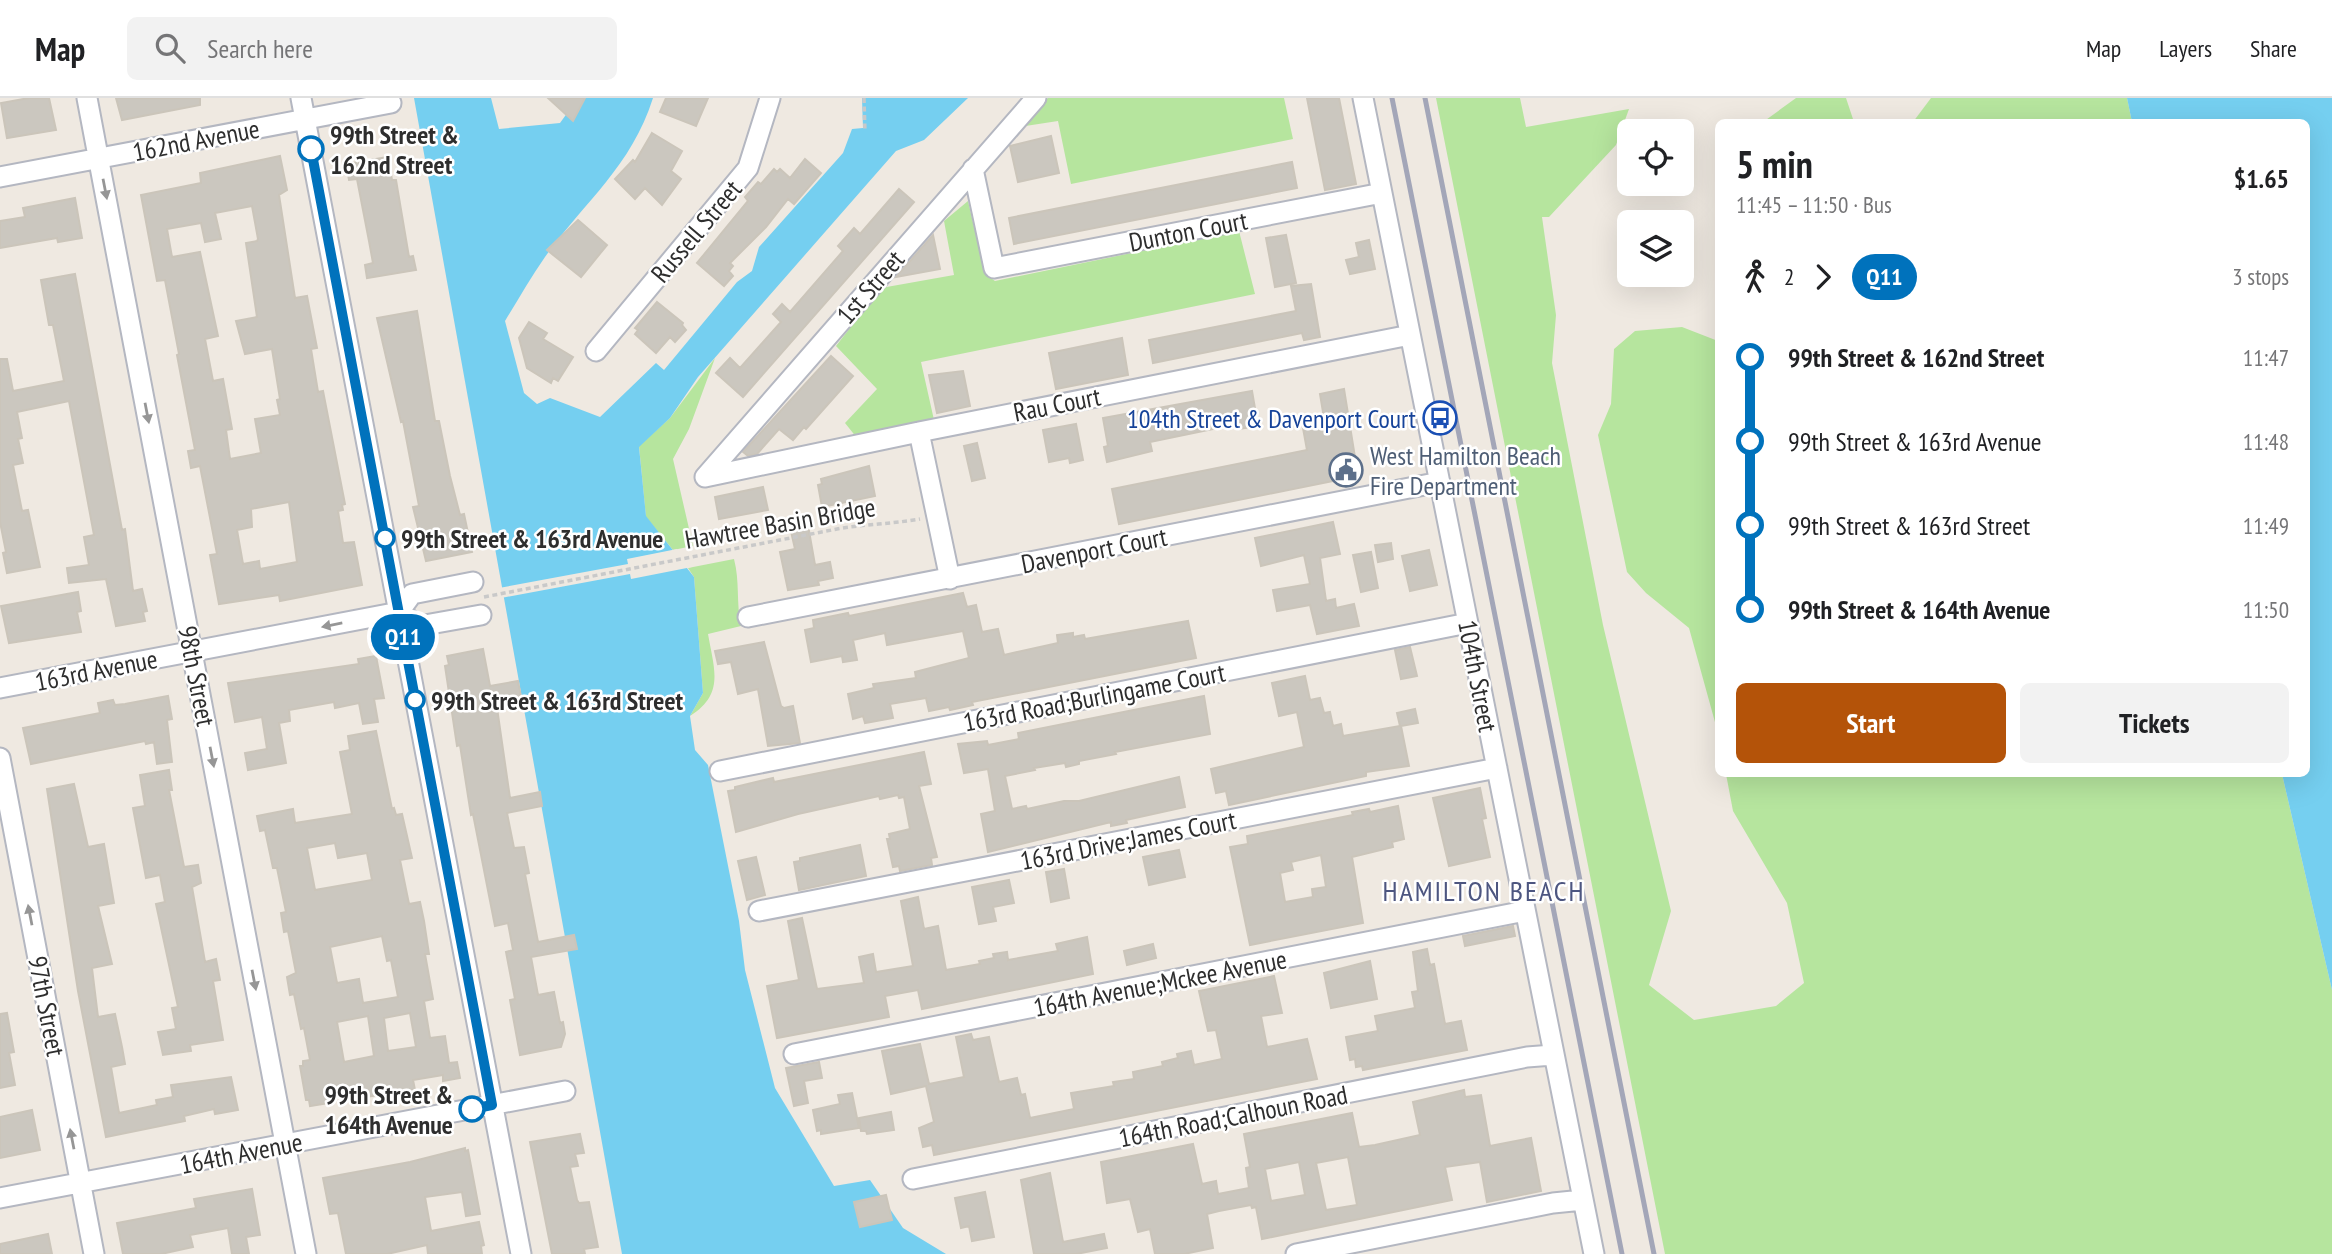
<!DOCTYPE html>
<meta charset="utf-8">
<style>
body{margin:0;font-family:"PT Sans Narrow",sans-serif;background:#f2f2f2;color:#202124;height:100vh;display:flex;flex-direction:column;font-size:26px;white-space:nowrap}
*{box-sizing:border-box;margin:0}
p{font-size:23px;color:#757577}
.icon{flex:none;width:38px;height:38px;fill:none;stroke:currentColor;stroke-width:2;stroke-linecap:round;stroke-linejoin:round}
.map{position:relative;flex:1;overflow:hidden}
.details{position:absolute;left:1715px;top:21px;width:595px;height:658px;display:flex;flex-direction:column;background:#fff;border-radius:10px;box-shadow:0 7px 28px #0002}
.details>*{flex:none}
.badge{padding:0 14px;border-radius:23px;font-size:24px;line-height:46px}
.buttons{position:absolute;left:1617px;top:21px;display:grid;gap:14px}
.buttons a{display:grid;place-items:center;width:77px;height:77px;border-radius:10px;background:#fff;box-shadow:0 7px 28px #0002;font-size:35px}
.map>.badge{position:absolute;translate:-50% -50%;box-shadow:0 0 0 4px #fff}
.legs{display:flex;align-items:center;gap:10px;height:77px;padding:0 21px;font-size:23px}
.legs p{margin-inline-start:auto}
.overview{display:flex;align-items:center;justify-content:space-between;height:119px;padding:0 21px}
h1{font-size:38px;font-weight:600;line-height:52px}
.button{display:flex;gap:14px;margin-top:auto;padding:14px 21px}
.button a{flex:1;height:80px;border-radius:10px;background:#b45309;color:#fff;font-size:28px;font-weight:600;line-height:80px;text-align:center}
.button a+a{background:#f2f2f2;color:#202124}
ul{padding:0 21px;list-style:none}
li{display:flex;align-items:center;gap:24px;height:84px;font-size:26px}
li i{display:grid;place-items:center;width:10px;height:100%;margin:0 9px;background:currentColor}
li i::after{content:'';width:18px;height:18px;margin:-9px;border:5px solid;border-radius:50%;background:#fff}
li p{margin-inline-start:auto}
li:first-child i{background:linear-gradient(#0000 50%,currentColor 0)}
li:last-child i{background:linear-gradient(currentColor 50%,#0000 0)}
header{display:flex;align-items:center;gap:42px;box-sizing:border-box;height:98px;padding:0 35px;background:#fff;border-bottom:2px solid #e0e0e0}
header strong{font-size:33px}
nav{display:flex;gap:38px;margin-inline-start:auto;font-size:24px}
.search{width:490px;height:63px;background:#f2f2f2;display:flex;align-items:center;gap:18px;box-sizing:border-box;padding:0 24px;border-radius:10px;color:#757577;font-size:26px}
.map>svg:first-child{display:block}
.green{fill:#b6e59e}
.water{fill:#75cff0}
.pier{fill:#efe9e1}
.building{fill:#cbc7bf;stroke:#cbc5ba;stroke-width:2;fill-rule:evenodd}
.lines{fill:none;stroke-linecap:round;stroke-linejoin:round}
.minor-casing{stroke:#b4b7c1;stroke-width:23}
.path{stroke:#c9c9c9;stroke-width:3.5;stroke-dasharray:5 3.5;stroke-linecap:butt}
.minor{stroke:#fff;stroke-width:19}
.rail{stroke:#a3a6b8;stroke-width:5}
.oneway{fill:#969696}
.line-1-casing{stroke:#fff;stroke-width:16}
.line-1{stroke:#0072bc;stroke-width:10}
.stop-1-dot{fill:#fff;stroke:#0072bc;stroke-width:3.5}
.labels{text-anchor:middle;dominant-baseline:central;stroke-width:5;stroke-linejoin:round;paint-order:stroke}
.stop-label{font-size:26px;font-weight:bold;fill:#2e2e2e;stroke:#fff;text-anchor:start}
.street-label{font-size:26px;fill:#2e2e2e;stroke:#fff}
.transit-label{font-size:26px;fill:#164399;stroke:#fff;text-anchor:end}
.service-label{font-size:26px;fill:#4e5e75;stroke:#fff;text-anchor:start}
.neighbourhood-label{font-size:28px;letter-spacing:2px;fill:#4d5680;stroke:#fff}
</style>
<header>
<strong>Map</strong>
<div class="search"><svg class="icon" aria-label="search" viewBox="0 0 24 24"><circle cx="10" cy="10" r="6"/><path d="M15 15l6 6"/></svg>Search here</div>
<nav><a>Map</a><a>Layers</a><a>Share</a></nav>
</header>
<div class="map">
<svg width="2332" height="1156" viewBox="0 0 2332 1156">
<rect width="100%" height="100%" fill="#efe9e1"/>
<path class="green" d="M1048,0H1284L1293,41L1071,86L1058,23L1019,29Z
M1436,0H1520L1526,29L1629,11L1616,47L1549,119H1542L1556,217L1552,265L1603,527L1671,813L1649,887L1694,922L1776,908L1804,885L1787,805L1733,713L1726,676H2282L2332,892V1156H1665Z
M1796,0H1846L1854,24H1763Z
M1931,0H2127L2132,24H1913Z
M968,103L985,176L995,183L1239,133L1255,196L921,264L934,322L857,340L845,325L877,291L836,248L881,190L954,177L944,123Z
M1682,229L1718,243V635L1689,530L1646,495L1627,474L1598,337L1611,306L1614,251L1635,233Z
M715,260L689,331L673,361L693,448L673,452L646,419L639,348L670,320Z
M734,461C740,484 736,504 741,528L708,536C714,571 725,596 690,618L703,595L694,479L688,470Z"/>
<path class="water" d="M414,0H491L499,31L560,25L578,0H653C631,69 585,103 545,159C531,179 518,202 505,223L524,295L537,306L550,300L600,319L656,265L664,272L737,184L752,173L759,149L843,55L852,31L863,30L862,0H968L924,42L896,53L698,279L670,320L639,349L646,418L694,479L703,595L690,618L695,652L708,667L739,823L745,872L775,990L834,1088L870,1082L903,1130L946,1156H622Z
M2127,0H2332V892L2282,676H2306V24H2132Z"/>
<path class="pier" d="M677,451L692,469L631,481L630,476L501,500L499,490L628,466L627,461Z"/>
<path class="building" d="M29,0H49L56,32L7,40L1,5Z
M116,0H200V7L122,22Z
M548,0H585L573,23Z
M666,0H708L696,28L660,14Z
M1307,0H1339L1356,86L1325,92Z
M652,35L682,53L671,73L681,81L662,107L645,90L635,101L615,81L633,62L635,64Z
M1051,38L1059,75L1018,84L1010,48Z
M280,58L287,92L279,97L295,200L307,198L317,250L311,251L318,294L323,293L345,406L342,407L343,412L338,413L343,445L354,444L362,487L280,503L279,497L219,506L210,457L217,456L200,368L191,370L188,353L195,352L177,257L179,256L165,182L157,183L141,97L201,85L200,75ZM252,108L258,141L257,143L246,145L257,219L236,223L245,256L272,251L280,301L277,302L280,317L255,321L261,355L230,361L226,332L232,331L223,281L213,283L205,241L218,238L200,154L172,159L167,131L201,125L205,144L221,141L215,115ZM289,404L297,464L260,471L259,463L243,466L237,432L252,429L251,411Z
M388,59L392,82H396L409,159L413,158L416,172L367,180L365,167L373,165L369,143L357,81L349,82L346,66Z
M805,61L821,75L794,106L788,101L766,129L730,165L733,168L729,173L733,178L724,188L697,165L748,103L745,99L758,84L761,86L774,71L777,74L780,71L790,80Z
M1292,64L1297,90L1014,146L1009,120Z
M899,91L914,104L743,299L716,275L730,260L740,270L781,224L773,216L782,206L790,214L843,153L838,148L854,130L860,136Z
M75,100L82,140L58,144L57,140L0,150V123L25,119L23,110Z
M578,122L607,147L581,179L547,152Z
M933,137L940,171L896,179Z
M1286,137L1296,185L1275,189L1266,140Z
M1369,142L1375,171L1350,176L1346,162L1359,159L1356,145Z
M75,176L122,432L125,431L133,493L142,491L147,513L143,514L145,523L116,528L106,481L69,485L67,470L89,467L84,439L94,437L69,303L17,314L22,340L18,341L23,365L13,367L22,413L28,412L40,469L7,475L3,455L6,454L0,424V261H7L13,293L64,283L53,227H49L41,182Z
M1311,186L1320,239L1304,242L1302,235L1153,265L1149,242L1296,213L1291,188Z
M657,204L683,225L682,227L686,232L675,244L670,239L656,255L635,236L638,232L635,230Z
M417,213L435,323H439L450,378L460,417L464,416L472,454L426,463L413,409L419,408L403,323L401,324L377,220Z
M529,224L547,235L543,241L573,259L558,283L553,280L551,285L527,270L519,240Z
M1122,240L1128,277L1056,291L1049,255Z
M831,258L853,278L806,331L804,329L793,342L779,331L757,356L748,358L743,354Z
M963,273L970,308L937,315L929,277Z
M1344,291L1358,378L1119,426L1112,391L1307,352L1303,330L1325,326L1320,296Z
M1252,293L1258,328L1238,331L1237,326L1150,344L1152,353L1107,364L1104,349L1108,348L1103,320Z
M1076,326L1083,362L1070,365L1069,360L1049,364L1043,332Z
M977,345L985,380L972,383L964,348Z
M869,368L875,398L822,409L818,387L822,386L821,381Z
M763,389L768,412L719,421L715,399Z
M806,416L815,467L830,464L833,480L818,483L819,487L788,492L780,454L795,451L788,420Z
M1333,424L1340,456L1320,460L1326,503L1335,501L1336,510L1354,506L1359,528L1317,536L1310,507L1277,513L1273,492L1310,486L1304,457L1261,468L1255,440Z
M1391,445L1393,461L1378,464L1375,447Z
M1429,452L1437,487L1410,493L1402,458Z
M1371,454L1378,490L1361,494L1353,457Z
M78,494L81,513L77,514L81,534L9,545L1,508Z
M963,495L967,509L976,507L982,534L998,531L1004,557L1058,545L1057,537L1073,535V539L1084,537L1085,541L1188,523L1196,560L972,604L973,607L950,612L949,609L929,613L926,600L890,606L893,620L865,625L863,618L853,621L848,596L874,590L873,586L916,580L915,574L969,560L963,533L887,547L885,535L853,542L857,562L843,564L842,558L811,564L805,532L814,530L813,522L848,515L849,518Z
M764,544L781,608L784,610L793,608L800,645L768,648L758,591L738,596L731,564L718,566L715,553Z
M1410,549L1417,578L1401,581L1395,552Z
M483,551L490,588L518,583L521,599L496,603L510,700L540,694L542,708L507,715L514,750L524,749L529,775L525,776L538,844L574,837L577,851L531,859L538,897L554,894L560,925L563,924L565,936L561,949L520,957L510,902L515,901L506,854L513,852L508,825L495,828L473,716L471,717L460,647L457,648L445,568L449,567L447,558Z
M376,558L384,600L374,601L378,624L363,626L359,605L335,610L334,604L289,612L290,623L279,625L286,665L248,672L245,655L267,651L262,619L235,624L228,585L359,566L358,561Z
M1305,578L1310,602L1320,600L1324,615L1330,614L1333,628L1341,626L1343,638L1400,628L1397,615L1415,611L1418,625L1401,628L1409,668L1366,674V678L1229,707L1226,693L1216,695L1211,671L1304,649L1297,614L1279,618L1272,585Z
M168,598L172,621L167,622L172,664L157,666L154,644L146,646L145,643L31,666L23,630L100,615L98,605L113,602L115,607L125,606Z
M1204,598L1210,636L1115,654L1116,656L1079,663V666L1066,669L1065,665L1034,670L1035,672L1005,678L1012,711L1026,708L1027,711L1064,703H1079L1179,679L1185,709L1126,722L1127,725L1111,728V724L988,754L981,716L995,713L988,671L964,675L958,646L987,643L988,647L1019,641L1018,635Z
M376,633L392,711L394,710L396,717L402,716L412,760L400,762L409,806L420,804L424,823L429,856H425L433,901L424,903L430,940L445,938L449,965L457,964L460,980L443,983V977L413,982L415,992L359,1000L357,994L328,1001L329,1005L310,1008L309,1002H306L300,968H303V963L310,962L304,930L301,931L294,896L290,897L287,879L296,875L288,833L284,834L281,815L286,814L277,770H273L265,732L260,733L257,718L293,711L295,725L352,716L340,654L350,652L348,638ZM335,745L338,760L367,755L372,782L315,792L307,750ZM382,838L387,863L391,862L398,899L363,905L359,881L337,885L330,849ZM410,915L416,949L388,953L384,920ZM368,918L374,958L344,964L337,924Z
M924,654L931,686L919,688L937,759L931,760L932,767L900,773L899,768L893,769L887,741H890L889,736L910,731L904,699L899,700L898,697L880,701L879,698L798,716L736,734L728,693L735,692V689L773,680L774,684Z
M169,672L172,692H169L184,769L198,767L201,785L192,789L205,864L216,861L220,882L213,883L223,942L190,947L191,953L163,957L158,934L176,931L172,910L178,909L156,806L165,804L160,777L146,780L133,710L145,708L140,677Z
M74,686L88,749L104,746L114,805L98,808L112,866L92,870L98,919L115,916L122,949L125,966L111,969L119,1015L157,1007L156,1002L173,999L171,987L231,979L238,1012L215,1016L214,1011L184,1018L185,1023L106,1039L78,893L47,691Z
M1480,690L1486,720L1482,721L1490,759L1449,768L1433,700Z
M1398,708L1404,741L1392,744L1393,749L1352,759L1363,825L1250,847L1230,749L1248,746L1247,738L1353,717L1352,714L1369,711L1370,714ZM1321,757L1326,789L1312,791L1313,799L1285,804L1280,775L1293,772L1291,764Z
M860,747L866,778L799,792L794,764L800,763V760Z
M1179,752L1185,779L1149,787L1143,759Z
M756,759L765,797L747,802L738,763Z
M1064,771L1069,800L1051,804L1046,774Z
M1009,782L1014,805L993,809L996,823L979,826L972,789Z
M918,799L924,831L938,828L946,872L980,866L979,863L994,860L993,856L1007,854L1008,862L1058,853L1056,846L1087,839L1093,876L922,911L918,892L885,898L889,919L777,940L767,888L799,882L788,823L802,820L817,891L864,885L859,859L873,856L876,874L913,868L901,803Z
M1513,828L1515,838L1465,848L1463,838Z
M1153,846L1156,860L1127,867L1124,853Z
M1427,851L1430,867L1434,866L1445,926L1461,923L1467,952L1363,972L1362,968L1356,969L1355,961L1350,962L1346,939L1378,933L1375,918L1415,910L1412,894L1418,893L1413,854Z
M1370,863L1377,901L1331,910L1324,875Z
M1274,878L1282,915L1261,918L1267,949L1307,941L1317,981L934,1057L932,1047L923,1049L919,1030L934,1024L926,988L891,996L882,953L920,946L929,986L964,979L956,939L971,936L973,942L989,939L999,984L1017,980L1021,997L1025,996L1030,1020L1074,1011L1071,995L1114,988L1113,984L1134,981L1133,974L1163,968L1162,964L1178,960L1177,956L1191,953L1194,967L1222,961L1216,932L1208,933L1199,893Z
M7,915L14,954L9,955L15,987L0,990V916Z
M819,964L822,980L804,983L808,1005L794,1008L786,970Z
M1464,992L1465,999L1481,997L1490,1048L1531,1040L1541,1093L1487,1104L1480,1064L1445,1069L1452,1102L1262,1141L1256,1109L1252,1110L1251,1107L1219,1113L1207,1116L1213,1150L1184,1156H1155L1150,1131L1138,1134L1130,1101L1107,1105L1101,1064L1193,1046L1202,1086L1216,1083L1218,1096L1249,1090L1246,1070L1250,1069L1244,1036L1352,1015L1359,1049L1375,1047L1420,1037L1413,1004ZM1348,1059L1357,1107L1326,1112L1316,1065ZM1299,1064L1305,1097L1271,1103L1265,1071Z
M852,995L859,1030L821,1036V1032L817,1033L813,1012L840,1006L838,997Z
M32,1012L40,1052L0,1060V1019Z
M891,1014L894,1032L867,1036L866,1033H861L859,1020Z
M580,1036L584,1055L575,1056L578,1068L570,1069L577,1102L579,1105L589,1104L598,1149L584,1151L585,1156H552L530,1044Z
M465,1050V1053L468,1052L480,1116L466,1118L462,1094L425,1099L431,1133L479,1124L484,1147L481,1148L482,1156H428L427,1147L387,1156H346L338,1115L330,1116L323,1080L410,1064Z
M1050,1075L1063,1144L1104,1136L1107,1150L1076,1156H1034L1021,1082Z
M252,1091L260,1137L246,1139L249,1156H232L228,1130L190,1137L193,1149L161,1156H123L117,1125L196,1110L194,1101Z
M985,1094L994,1139L972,1143L969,1128L961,1130L955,1100Z
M886,1097L892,1122L860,1129L854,1104Z
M48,1136L52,1156H0V1146Z"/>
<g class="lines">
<defs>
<path id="minor" d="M87,0L306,1156
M301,0L521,1156
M1363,0L1594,1156
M973,71L994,170L1382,95
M0,79L391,5
M596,253L748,70L770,0
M919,334L950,481
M705,379L919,334L1410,237
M705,379L1036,0
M399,514L419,528L481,517
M748,519L1440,384
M0,590L399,514L412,496L473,484
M0,660L94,1156
M720,673L1468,525
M759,813L1497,670
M794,956L1525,813
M913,1081L1527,959L1553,957
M0,1100L565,993
M1296,1156L1553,1105L1583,1102"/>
</defs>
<use href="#minor" class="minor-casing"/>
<path class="path" d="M864,0L865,34
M484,499L837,431C865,426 892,426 920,421"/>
<use href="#minor" class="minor"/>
<path class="rail" d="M1392,0L1622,1156
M1425,0L1654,1156"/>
</g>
<defs><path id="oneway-solid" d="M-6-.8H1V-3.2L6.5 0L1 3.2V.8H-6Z" transform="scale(1.75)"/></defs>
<g class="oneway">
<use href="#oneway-solid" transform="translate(105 91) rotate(79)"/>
<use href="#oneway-solid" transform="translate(147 315) rotate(79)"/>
<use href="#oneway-solid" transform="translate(332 527) rotate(169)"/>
<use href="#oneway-solid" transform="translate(212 659) rotate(79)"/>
<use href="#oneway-solid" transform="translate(30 817) rotate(-101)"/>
<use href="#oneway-solid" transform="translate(254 882) rotate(79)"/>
<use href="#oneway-solid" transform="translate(72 1041) rotate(-101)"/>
</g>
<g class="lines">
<defs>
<path id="line-1" d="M311,51L492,1007L472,1011"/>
</defs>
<use href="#line-1" class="line-1-casing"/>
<use href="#line-1" class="line-1"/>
</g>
<defs>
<symbol id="bus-ring" viewBox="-11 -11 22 22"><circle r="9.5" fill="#fff" stroke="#1a4fb4" stroke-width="1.5"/><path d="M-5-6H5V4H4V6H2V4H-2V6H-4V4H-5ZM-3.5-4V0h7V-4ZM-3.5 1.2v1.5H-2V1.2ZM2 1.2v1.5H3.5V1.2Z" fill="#1a4fb4"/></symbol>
<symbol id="civic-ring" viewBox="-11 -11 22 22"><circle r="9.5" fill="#fff" stroke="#5c6f8a" stroke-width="1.5"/><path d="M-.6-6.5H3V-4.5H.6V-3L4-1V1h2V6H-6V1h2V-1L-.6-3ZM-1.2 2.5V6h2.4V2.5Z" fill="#5c6f8a"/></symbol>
</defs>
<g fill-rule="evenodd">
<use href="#bus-ring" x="1421" y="301" width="38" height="38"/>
<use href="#civic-ring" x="1327" y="353" width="38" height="38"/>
</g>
<g class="stop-1-dot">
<circle cx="311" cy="51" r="12"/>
<circle cx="385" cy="440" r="9"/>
<circle cx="415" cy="602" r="9"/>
<circle cx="472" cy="1011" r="12"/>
</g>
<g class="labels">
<g class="stop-label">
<text x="330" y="36">99th Street &amp;<tspan x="330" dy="30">162nd Street</tspan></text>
<text x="401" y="440">99th Street &amp; 163rd Avenue</text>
<text x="431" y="602">99th Street &amp; 163rd Street</text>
<text x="453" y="996" text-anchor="end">99th Street &amp;<tspan x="453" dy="30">164th Avenue</tspan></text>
</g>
<g class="street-label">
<text transform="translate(196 42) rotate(-11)">162nd Avenue</text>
<text transform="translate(696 133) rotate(-50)">Russell Street</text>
<text transform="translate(1188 133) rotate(-11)">Dunton Court</text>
<text transform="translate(870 189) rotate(-49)">1st Street</text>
<text transform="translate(1057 306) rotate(-11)">Rau Court</text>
<text transform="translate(780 425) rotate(-10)">Hawtree Basin Bridge</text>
<text transform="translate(1094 452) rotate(-11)">Davenport Court</text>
<text transform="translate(96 572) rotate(-11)">163rd Avenue</text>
<text transform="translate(197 578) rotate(79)">98th Street</text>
<text transform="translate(1478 578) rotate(79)">104th Street</text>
<text transform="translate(1094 599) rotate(-11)">163rd Road;Burlingame Court</text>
<text transform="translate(1128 742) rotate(-11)">163rd Drive;James Court</text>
<text transform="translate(1160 885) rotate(-11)">164th Avenue;Mckee Avenue</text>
<text transform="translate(47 908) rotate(79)">97th Street</text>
<text transform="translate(1233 1018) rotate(-11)">164th Road;Calhoun Road</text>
<text transform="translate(241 1055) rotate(-11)">164th Avenue</text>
</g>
<g class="transit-label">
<text x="1416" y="320">104th Street &amp; Davenport Court</text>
</g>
<g class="service-label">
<text x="1370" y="357">West Hamilton Beach<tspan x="1370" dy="30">Fire Department</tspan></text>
</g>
<g class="neighbourhood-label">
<text x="1484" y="792">HAMILTON BEACH</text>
</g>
</g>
</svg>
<div class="buttons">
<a><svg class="icon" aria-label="locate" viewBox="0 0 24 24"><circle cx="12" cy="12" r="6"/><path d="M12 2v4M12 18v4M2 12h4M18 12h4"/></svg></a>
<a><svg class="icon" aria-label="layers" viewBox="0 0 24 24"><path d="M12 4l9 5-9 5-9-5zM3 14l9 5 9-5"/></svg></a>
</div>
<b class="badge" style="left:403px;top:539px;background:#0072bc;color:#fff">Q11</b>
<section class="details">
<div class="overview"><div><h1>5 min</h1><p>11:45 – 11:50 · Bus</p></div><b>$1.65</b></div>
<div class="legs"><svg class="icon" aria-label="walk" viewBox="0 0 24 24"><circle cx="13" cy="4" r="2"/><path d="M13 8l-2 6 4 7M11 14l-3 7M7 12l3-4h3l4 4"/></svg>2<svg class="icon" aria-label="forward" viewBox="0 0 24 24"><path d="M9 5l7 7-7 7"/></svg><b class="badge" style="background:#0072bc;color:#fff">Q11</b><p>3 stops</p></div>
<ul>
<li><i style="color:#0072bc"></i><b>99th Street &amp; 162nd Street</b><p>11:47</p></li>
<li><i style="color:#0072bc"></i><span>99th Street &amp; 163rd Avenue</span><p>11:48</p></li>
<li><i style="color:#0072bc"></i><span>99th Street &amp; 163rd Street</span><p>11:49</p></li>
<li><i style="color:#0072bc"></i><b>99th Street &amp; 164th Avenue</b><p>11:50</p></li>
</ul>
<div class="button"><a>Start</a><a>Tickets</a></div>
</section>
</div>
